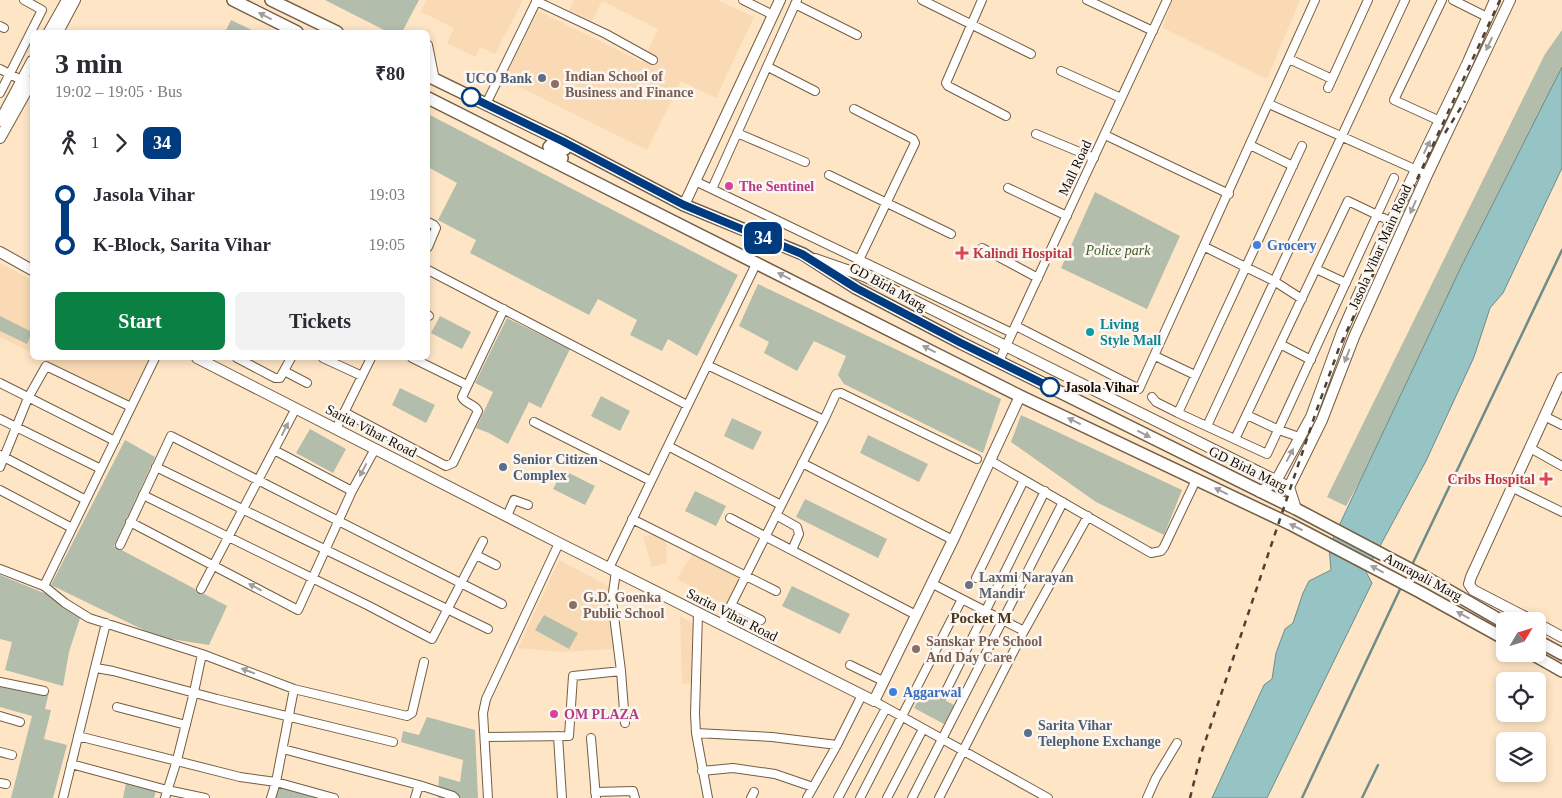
<!DOCTYPE html>
<meta charset="utf-8">
<style>
body{margin:0;font-family:"Times New Roman",serif;background:#f2f2f3;color:#2b2b33;height:100vh;display:flex;flex-direction:column;font-size:19px;white-space:nowrap}
*{box-sizing:border-box;margin:0}
p{font-size:16px;color:#7c7c81}
.icon{flex:none;width:28px;height:28px;fill:none;stroke:currentColor;stroke-width:2;stroke-linecap:round;stroke-linejoin:round}
.map{position:relative;flex:1;overflow:hidden}
.sheet{position:absolute;left:30px;top:30px;width:400px;height:330px;display:flex;flex-direction:column;background:#fff;border-radius:8px;box-shadow:0 2px 8px #0003}
.sheet>*{flex:none}
.badge{padding:0 10px;border-radius:8px;font-size:18px;line-height:32px}
.needle{width:32px;rotate:52deg}
.controls{position:absolute;left:1496px;top:612px;display:grid;gap:10px}
.controls a{display:grid;place-items:center;width:50px;height:50px;border-radius:8px;background:#fff;box-shadow:0 2px 8px #0003;font-size:25px}
.map>.badge{position:absolute;translate:-50% -50%;box-shadow:0 0 0 2px #fff}
.legs{display:flex;align-items:center;gap:8px;height:55px;padding:0 25px;font-size:16px}
.legs p{margin-inline-start:auto}
.head{display:flex;align-items:center;justify-content:space-between;height:85px;padding:0 25px}
h1{font-size:28px;font-weight:700;line-height:38px}
.action{display:flex;gap:10px;margin-top:auto;padding:10px 25px}
.action a{flex:1;height:58px;border-radius:8px;background:#0b8043;color:#fff;font-size:20px;font-weight:700;line-height:58px;text-align:center}
.action a+a{background:#f2f2f3;color:#2b2b33}
ul{padding:0 25px;list-style:none}
li{display:flex;align-items:center;gap:18px;height:50px;font-size:19px}
li i{display:grid;place-items:center;width:8px;height:100%;margin:0 6px;background:currentColor}
li i::after{content:'';width:12px;height:12px;margin:-6px;border:4px solid;border-radius:50%;background:#fff}
li p{margin-inline-start:auto}
li:first-child i{background:linear-gradient(#0000 50%,currentColor 0)}
li:last-child i{background:linear-gradient(currentColor 50%,#0000 0)}
.map>svg:first-child{display:block}
.built{fill:#f9dab5}
.green{fill:#b2beab}
.water{fill:#96c3c4;stroke:#6e8c8a}
.lines{fill:none;stroke-linecap:round;stroke-linejoin:round}
.stream{stroke:#6e8c8a;stroke-width:2.5}
.minor-casing{stroke:#745e43;stroke-width:10}
.tertiary-casing{stroke:#745e43;stroke-width:12}
.secondary-casing{stroke:#745e43;stroke-width:14}
.minor{stroke:#fff;stroke-width:8}
.tertiary{stroke:#fff;stroke-width:10}
.secondary{stroke:#fff;stroke-width:11}
.rail{stroke:#4e4134;stroke-width:2.5;stroke-dasharray:6 6;stroke-linecap:butt}
.oneway{fill:#a09d9a}
.line-1-casing{stroke:#fff;stroke-width:11}
.line-1{stroke:#003b80;stroke-width:8}
.service-dot{fill:#5c6f8a;stroke:#fbf6f0;stroke-width:2}
.education-dot{fill:#8d6e63;stroke:#fbf6f0;stroke-width:2}
.stop-1-dot{fill:#fff;stroke:#003b80;stroke-width:2.5}
.hotel-dot{fill:#d1479c;stroke:#fbf6f0;stroke-width:2}
.shop-dot{fill:#3f7fe0;stroke:#fbf6f0;stroke-width:2}
.health-dot{fill:#e0444e;stroke:#fbf6f0;stroke-width:2}
.culture-dot{fill:#0f9aa8;stroke:#fbf6f0;stroke-width:2}
.worship-dot{fill:#6b7280;stroke:#fbf6f0;stroke-width:2}
.labels{text-anchor:middle;dominant-baseline:central;stroke-width:5;stroke-linejoin:round;paint-order:stroke}
.education-label{font-size:14px;font-weight:bold;fill:#785e54;stroke:#fbf6f0;text-anchor:start}
.service-label{font-size:14px;font-weight:bold;fill:#4e5e75;stroke:#fbf6f0;text-anchor:start}
.street-label{font-size:14px;fill:#120a02;stroke:#fbf6f0}
.hotel-label{font-size:14px;font-weight:bold;fill:#b23c85;stroke:#fbf6f0;text-anchor:start}
.shop-label{font-size:14px;font-weight:bold;fill:#366cbe;stroke:#fbf6f0;text-anchor:start}
.park-label{font-size:14px;font-style:italic;fill:#415c2e;stroke:#fbf6f0}
.health-label{font-size:14px;font-weight:bold;fill:#be3a42;stroke:#fbf6f0;text-anchor:start}
.culture-label{font-size:14px;font-weight:bold;fill:#0d838f;stroke:#fbf6f0;text-anchor:start}
.stop-label{font-size:14px;font-weight:bold;fill:#120a02;stroke:#fbf6f0;text-anchor:start}
.worship-label{font-size:14px;font-weight:bold;fill:#5b616d;stroke:#fbf6f0;text-anchor:start}
.neighbourhood-label{font-size:15px;font-weight:bold;fill:#4b371c;stroke:#fbf6f0}
</style>
<div class="map">
<svg width="1562" height="798" viewBox="0 0 1562 798">
<rect width="100%" height="100%" fill="#fee5c6"/>
<path class="built" d="M426,0H523L495,54L480,47L475,57L447,43L454,28L421,12Z
M574,0H717L754,17L716,98L681,81L647,150L504,79L538,11L642,62L658,29L602,1L592,21L569,10Z
M1172,0H1300L1267,79L1163,28Z
M0,263L32,280V353L0,337Z
M42,358H150L128,400Z
M656,534L666,539L667,563L652,567L643,537Z
M693,553L741,576L726,605L677,579Z
M559,560L610,587L608,597L614,649L562,652L518,648Z
M680,616L695,625L692,683L682,684Z"/>
<path class="green" d="M325,0H419L402,32H388Z
M231,20L256,32H225Z
M1562,30V68L1461,298L1346,506L1327,497L1545,54Z
M428,114L738,275L697,356L668,339L662,351L630,335L637,320L598,299L589,315L470,253L476,240L438,220L457,183L428,167Z
M1095,192L1180,236L1147,309L1061,268Z
M758,284L1001,399L983,453L844,384L838,375L846,356L814,341L797,371L764,353L769,342L739,326Z
M0,316L32,332L27,344L0,331Z
M440,316L471,332L462,349L431,333Z
M507,318L570,349L541,408L529,402L508,444L489,433L476,428L493,392L475,383Z
M400,388L435,405L426,423L392,405Z
M601,396L630,411L620,431L591,416Z
M1021,415L1182,490L1164,535L1096,502L1011,442Z
M732,418L762,432L753,450L724,436Z
M310,429L346,449L333,473L296,453Z
M868,435L928,464L919,482L860,453Z
M125,440L155,457L114,546L227,606L209,645L158,637L51,585Z
M563,470L595,486L585,505L553,489Z
M695,491L726,506L716,526L685,511Z
M805,499L887,539L878,558L796,517Z
M0,575L83,609L69,652L63,686L5,670L12,642L0,639Z
M792,586L850,614L840,634L782,606Z
M544,615L578,633L569,649L535,630Z
M0,679L49,692L45,709L51,710L44,739L67,745L53,798H11L32,716L0,707Z
M924,689L954,705L944,724L914,708Z
M427,717L475,730L478,798H438L439,776L460,782L463,760L401,742L403,731L419,735Z
M126,783L156,791L154,798H123Z
M278,785L320,796V798H274Z"/>
<path class="water" d="M1562,67V168L1503,293L1490,308L1474,357L1426,461L1366,572L1372,583L1267,798H1212L1264,685L1272,679L1276,653L1285,629L1293,623L1303,593L1309,581L1331,570L1329,547L1462,265Z"/>
<g class="lines">
<path class="stream" d="M1411,567L1562,250
M1302,798L1402,585
M1362,798L1378,765"/>
<defs>
<path id="minor" d="M743,0L773,15
M922,0L1031,54
M982,0L946,83L948,86L1006,116
M1087,0L1153,31
M1453,0L1487,17
M536,1L606,34L653,60
M795,4L857,35
M0,26L4,28
M428,45L435,80
M1289,59L1332,79
M768,67L815,91
M0,69L25,82
M1061,71L1121,98
M1328,88L1368,0
M0,93L42,10L24,0
M486,104L537,0
M1269,104L1421,172
M854,109L913,139L915,143L859,260
M1440,121L1394,100L1442,0
M737,133L805,162
M1036,134L1094,158
M1105,135L1229,194
M1250,145L1293,166
M829,175L951,234
M695,181L1012,333
M1008,188L1067,216
M712,189L797,0
M428,222L434,225L436,228L428,247
M1205,247L1274,281L1302,299
M982,248L1038,278
M1316,269L1346,283
M428,270L687,405
M428,315L429,316
M1016,326L1139,389L1315,0
M1280,344L1311,360
M1155,356L1195,375
M237,358L275,378H280L291,358
M323,358L362,376
M412,358L467,385
M999,361L1167,0
M707,365L824,420L836,394L841,393L977,459
M284,371L307,383
M0,383L115,441
M1152,397L1156,402L1178,413L1267,454L1394,178
M344,412L446,466L453,463L478,411C475,404 465,404 462,397L504,309
M1178,413L1302,146
M1247,415L1279,430L1299,437
M1544,416L1562,425
M0,419L101,469
M534,422L651,481
M1207,426L1405,0
M336,429L371,358
M1235,439L1348,201L1392,222
M668,446L781,505
M1530,448L1562,466
M274,450L352,491
M0,455L86,500
M991,461L1151,553L1161,551L1164,547L1196,480
M802,463L953,540
M0,467L28,398L46,366L131,407
M156,467L488,629
M1511,487L1562,512
M0,490L72,528
M143,495L369,606L432,639L483,541
M776,515L797,527L799,534L792,550
M507,516L514,500L528,505
M730,518L916,615
M632,519L776,591
M130,522L298,610L352,491L375,449
M120,545L171,436L502,604
M476,555L496,565
M609,568L757,262
M0,569L44,586L65,603L89,618L202,654L294,689L407,716L412,713L424,662
M616,571L612,600L621,671L625,723
M976,578L1024,480
M931,583L1024,631
M44,586L155,358
M201,589L296,408
M731,605L761,620
M698,613L695,714L696,733L708,798
M721,625L824,420
M850,665L883,681
M96,668L113,671L217,699L393,742
M0,682L44,691
M944,695L1045,491
M874,701L1048,798
M117,707L186,725
M0,716L20,722
M696,733L772,737L837,745
M78,736L240,777L276,782L334,798
M558,736L562,798
M485,737L569,736L573,676L621,671
M591,738L596,798
M283,749L419,785L453,796L455,798
M0,752L12,755
M71,764L167,790L205,798
M702,771L733,768L775,774L813,787
M0,783L6,784
M595,792L633,791L635,798
M63,798L106,623
M165,798L177,760L194,692L202,654
M271,798L276,782L294,689
M415,798L419,785
M488,798L483,713L486,699L559,543
M751,798L754,792
M807,798L837,745L862,695
M838,798L886,708
M860,798L962,599
M887,798L923,729
M912,798L1063,502
M939,798L1024,631L1088,516
M1147,798L1156,778L1177,743"/>
<path id="tertiary" d="M49,32L67,0
M58,32L75,0
M0,121L32,61
M0,138L32,81
M684,205L780,0
M0,252L32,270
M815,259L864,276L885,286L1289,487
M197,358L559,543L874,701L953,540L1020,396
M1260,492L1276,481L1311,417L1342,332L1387,230L1468,62L1495,0
M1296,509L1289,487L1322,420L1354,337L1427,175L1510,0
M1473,590L1469,584L1471,577L1562,378
M1473,590L1533,621
M1538,624L1562,637"/>
<path id="secondary" d="M233,0L297,32
M271,0L337,32
M428,76L562,141L684,205L803,254L856,288L961,343L1296,509L1427,578L1505,623
M428,98L1020,396L1290,524L1420,592L1505,639
M562,158L551,152L549,147L552,144L565,149
M1538,641L1562,654
M1532,654L1562,671"/>
</defs>
<use href="#minor" class="minor-casing"/>
<use href="#tertiary" class="tertiary-casing"/>
<use href="#secondary" class="secondary-casing"/>
<use href="#minor" class="minor"/>
<use href="#tertiary" class="tertiary"/>
<use href="#secondary" class="secondary"/>
<path class="rail" d="M1445,133L1465,101
M1190,798L1201,754L1316,412L1339,348L1500,0"/>
</g>
<defs><path id="oneway-solid" d="M-6-.8H1V-3.2L6.5 0L1 3.2V.8H-6Z" transform="scale(1.25)"/></defs>
<g class="oneway">
<use href="#oneway-solid" transform="translate(265 16) rotate(-153)"/>
<use href="#oneway-solid" transform="translate(1489 44) rotate(115)"/>
<use href="#oneway-solid" transform="translate(1427 147) rotate(-64)"/>
<use href="#oneway-solid" transform="translate(1413 207) rotate(114)"/>
<use href="#oneway-solid" transform="translate(784 276) rotate(-153)"/>
<use href="#oneway-solid" transform="translate(929 349) rotate(-153)"/>
<use href="#oneway-solid" transform="translate(1347 356) rotate(111)"/>
<use href="#oneway-solid" transform="translate(1074 421) rotate(-154)"/>
<use href="#oneway-solid" transform="translate(285 429) rotate(-63)"/>
<use href="#oneway-solid" transform="translate(1144 434) rotate(27)"/>
<use href="#oneway-solid" transform="translate(1290 455) rotate(-62)"/>
<use href="#oneway-solid" transform="translate(363 470) rotate(118)"/>
<use href="#oneway-solid" transform="translate(1221 491) rotate(-154)"/>
<use href="#oneway-solid" transform="translate(1296 527) rotate(-154)"/>
<use href="#oneway-solid" transform="translate(1377 569) rotate(-152)"/>
<use href="#oneway-solid" transform="translate(255 587) rotate(-152)"/>
<use href="#oneway-solid" transform="translate(1463 615) rotate(-151)"/>
<use href="#oneway-solid" transform="translate(248 671) rotate(-159)"/>
</g>
<g class="lines">
<defs>
<path id="line-1" d="M471,97L562,141L684,205L802,254L856,288L961,343L1050,387"/>
</defs>
<use href="#line-1" class="line-1-casing"/>
<use href="#line-1" class="line-1"/>
</g>
<g class="service-dot">
<circle cx="542" cy="78" r="5"/>
<circle cx="503" cy="467" r="5"/>
<circle cx="1028" cy="733" r="5"/>
</g>
<g class="education-dot">
<circle cx="555" cy="84" r="5"/>
<circle cx="573" cy="605" r="5"/>
<circle cx="916" cy="649" r="5"/>
</g>
<g class="stop-1-dot">
<circle cx="471" cy="97" r="9"/>
<circle cx="1050" cy="387" r="9"/>
</g>
<g class="hotel-dot">
<circle cx="729" cy="186" r="5"/>
<circle cx="554" cy="714" r="5"/>
</g>
<g class="shop-dot">
<circle cx="1257" cy="245" r="5"/>
<circle cx="893" cy="692" r="5"/>
</g>
<g class="health-dot">
<path d="M959.5 245.5h5v5h5v5h-5v5h-5v-5h-5v-5h5z"/>
<path d="M1543.5 471.5h5v5h5v5h-5v5h-5v-5h-5v-5h5z"/>
</g>
<circle class="culture-dot" cx="1090" cy="332" r="5"/>
<circle class="worship-dot" cx="969" cy="585" r="5"/>
<g class="labels">
<g class="education-label">
<text x="565" y="76">Indian School of<tspan x="565" dy="16">Business and Finance</tspan></text>
<text x="583" y="597">G.D. Goenka<tspan x="583" dy="16">Public School</tspan></text>
<text x="926" y="641">Sanskar Pre School<tspan x="926" dy="16">And Day Care</tspan></text>
</g>
<g class="service-label">
<text x="532" y="78" text-anchor="end">UCO Bank</text>
<text x="513" y="459">Senior Citizen<tspan x="513" dy="16">Complex</tspan></text>
<text x="1038" y="725">Sarita Vihar<tspan x="1038" dy="16">Telephone Exchange</tspan></text>
</g>
<g class="street-label">
<text transform="translate(1075 168) rotate(-65)">Mall Road</text>
<text transform="translate(1380 247) rotate(-66)">Jasola Vihar Main Road</text>
<text transform="translate(888 287) rotate(29)">GD Birla Marg</text>
<text transform="translate(371 431) rotate(27)">Sarita Vihar Road</text>
<text transform="translate(1248 469) rotate(26)">GD Birla Marg</text>
<text transform="translate(1423 577) rotate(28)">Amrapali Marg</text>
<text transform="translate(732 615) rotate(27)">Sarita Vihar Road</text>
</g>
<g class="hotel-label">
<text x="739" y="186">The Sentinel</text>
<text x="564" y="714">OM PLAZA</text>
</g>
<g class="shop-label">
<text x="1267" y="245">Grocery</text>
<text x="903" y="692">Aggarwal</text>
</g>
<g class="park-label">
<text x="1118" y="250">Police park</text>
</g>
<g class="health-label">
<text x="973" y="253">Kalindi Hospital</text>
<text x="1535" y="479" text-anchor="end">Cribs Hospital</text>
</g>
<g class="culture-label">
<text x="1100" y="324">Living<tspan x="1100" dy="16">Style Mall</tspan></text>
</g>
<g class="stop-label">
<text x="1064" y="387">Jasola Vihar</text>
</g>
<g class="worship-label">
<text x="979" y="577">Laxmi Narayan<tspan x="979" dy="16">Mandir</tspan></text>
</g>
<g class="neighbourhood-label">
<text x="981" y="618">Pocket M</text>
</g>
</g>
</svg>
<div class="controls">
<a><svg class="needle" viewBox="-14 -14 28 28"><path d="M0-13l5 13h-10z" fill="#e53935"/><path d="M0 13l5-13h-10z" fill="#7c7c81"/></svg></a>
<a><svg class="icon" aria-label="locate" viewBox="0 0 24 24"><circle cx="12" cy="12" r="6"/><path d="M12 2v4M12 18v4M2 12h4M18 12h4"/></svg></a>
<a><svg class="icon" aria-label="layers" viewBox="0 0 24 24"><path d="M12 4l9 5-9 5-9-5zM3 14l9 5 9-5"/></svg></a>
</div>
<b class="badge" style="left:763px;top:238px;background:#003b80;color:#fff">34</b>
<section class="sheet">
<div class="head"><div><h1>3 min</h1><p>19:02 – 19:05 · Bus</p></div><b>₹80</b></div>
<div class="legs"><svg class="icon" aria-label="walk" viewBox="0 0 24 24"><circle cx="13" cy="4" r="2"/><path d="M13 8l-2 6 4 7M11 14l-3 7M7 12l3-4h3l4 4"/></svg>1<svg class="icon" aria-label="forward" viewBox="0 0 24 24"><path d="M9 5l7 7-7 7"/></svg><b class="badge" style="background:#003b80;color:#fff">34</b></div>
<ul>
<li><i style="color:#003b80"></i><b>Jasola Vihar</b><p>19:03</p></li>
<li><i style="color:#003b80"></i><b>K-Block, Sarita Vihar</b><p>19:05</p></li>
</ul>
<div class="action"><a>Start</a><a>Tickets</a></div>
</section>
</div>
